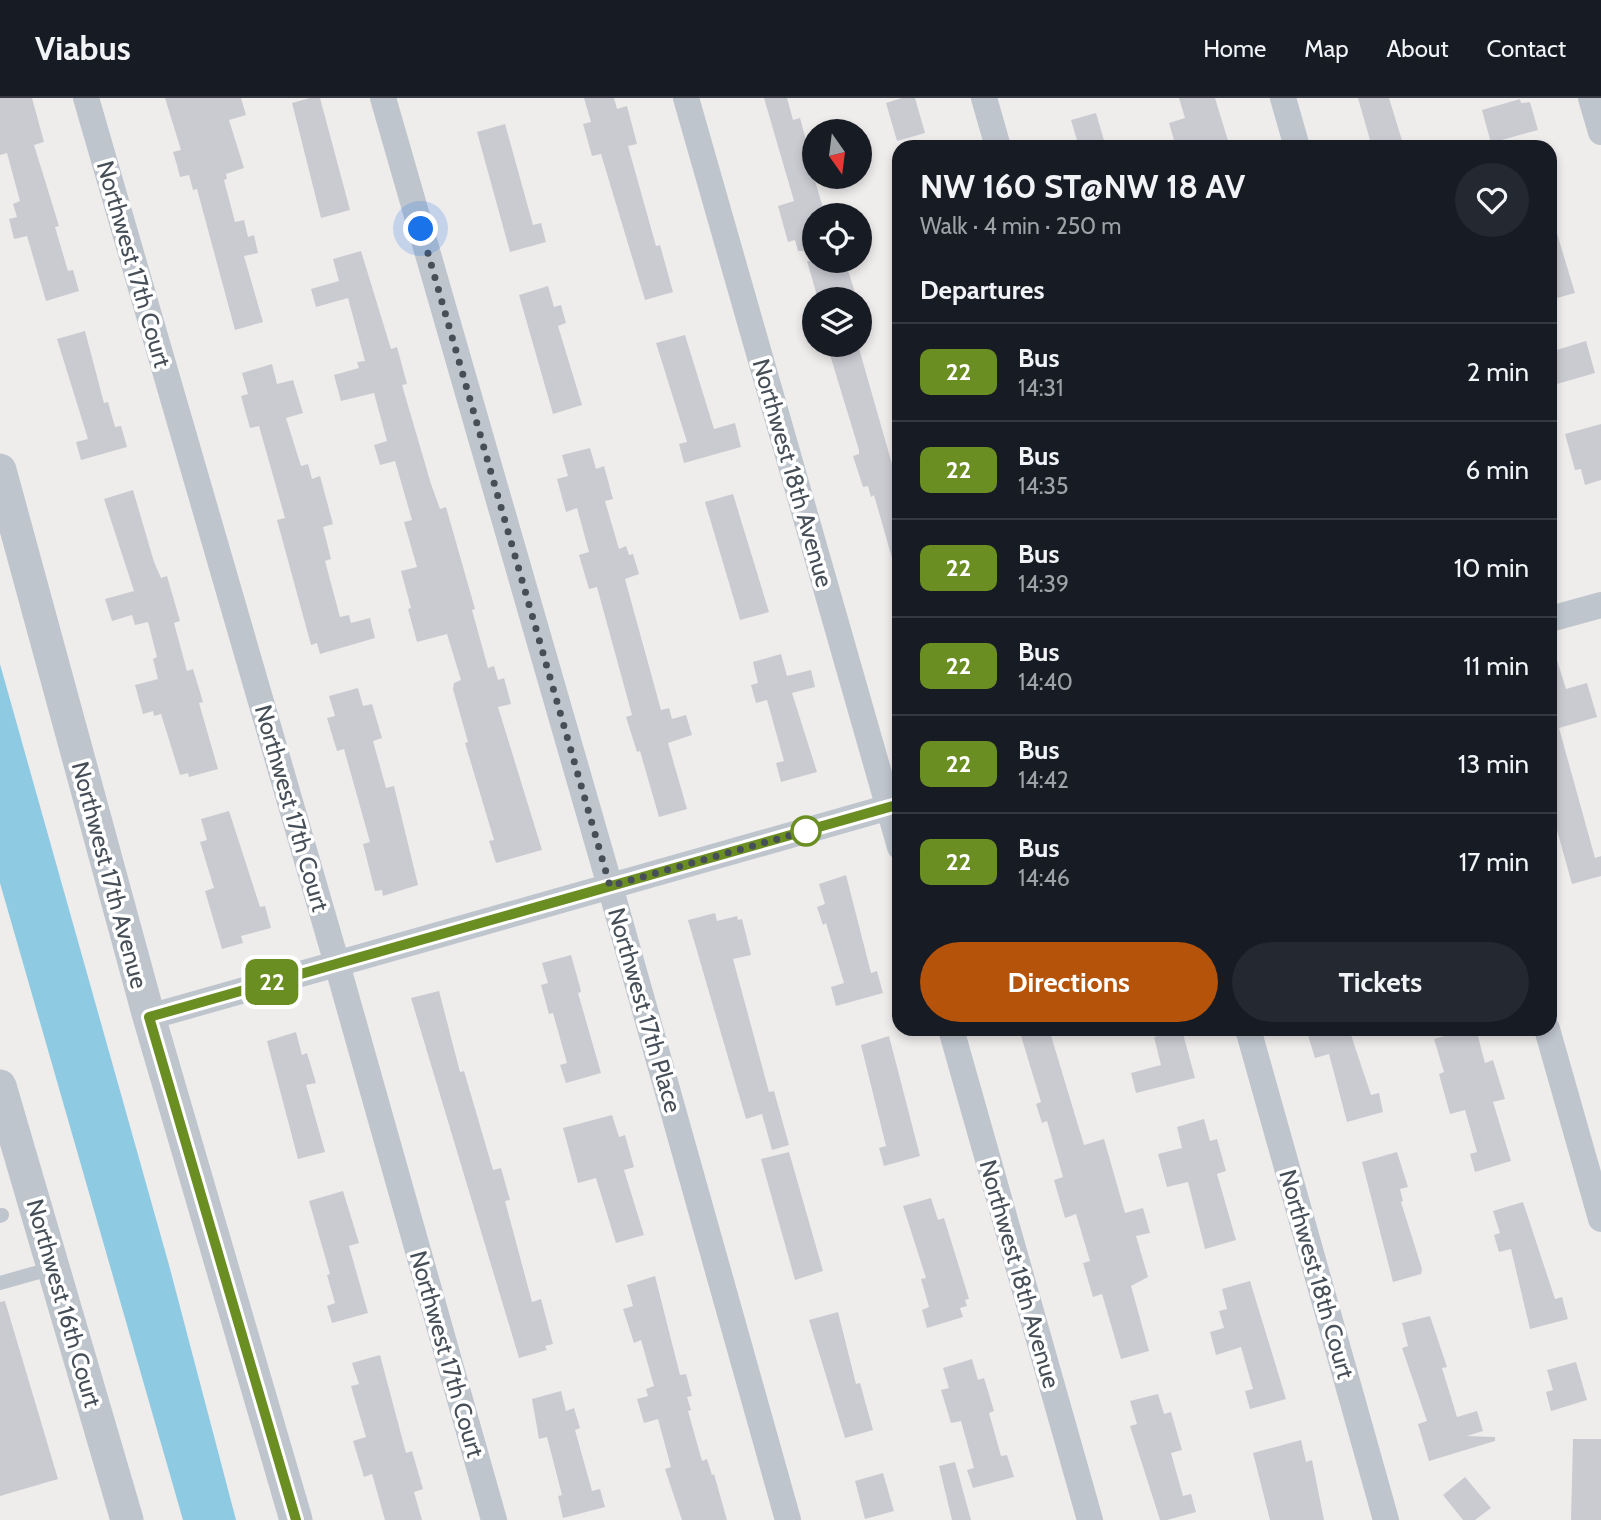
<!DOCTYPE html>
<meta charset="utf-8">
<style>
body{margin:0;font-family:Cabin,sans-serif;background:#242831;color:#f1f3f6;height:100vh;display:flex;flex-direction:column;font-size:26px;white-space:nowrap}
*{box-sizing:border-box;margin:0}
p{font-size:23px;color:#9ea1a6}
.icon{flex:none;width:38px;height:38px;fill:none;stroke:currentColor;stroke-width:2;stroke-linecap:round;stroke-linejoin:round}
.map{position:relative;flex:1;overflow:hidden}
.drawer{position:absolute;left:892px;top:42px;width:665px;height:896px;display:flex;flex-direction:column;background:#171b24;border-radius:21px;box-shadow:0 4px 10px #0003}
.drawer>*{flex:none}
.badge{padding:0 14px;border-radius:10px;font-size:24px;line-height:46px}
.needle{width:46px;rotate:166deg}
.controls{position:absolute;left:802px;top:21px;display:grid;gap:14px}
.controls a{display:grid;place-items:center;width:70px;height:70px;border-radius:50%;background:#171b24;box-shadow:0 4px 10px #0003;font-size:35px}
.you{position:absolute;width:35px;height:35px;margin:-18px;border:5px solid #fff;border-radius:50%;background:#1a73e8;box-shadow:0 0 0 10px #1a73e833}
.map>.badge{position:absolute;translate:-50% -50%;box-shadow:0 0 0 4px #fff}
h2{padding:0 28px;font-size:26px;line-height:63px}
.round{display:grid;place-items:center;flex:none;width:74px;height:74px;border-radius:37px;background:#242831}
.summary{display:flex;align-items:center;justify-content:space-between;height:119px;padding:0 28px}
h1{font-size:33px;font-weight:800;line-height:52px}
.action{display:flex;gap:14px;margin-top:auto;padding:14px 28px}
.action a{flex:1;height:80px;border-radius:42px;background:#b45309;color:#fff;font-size:28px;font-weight:800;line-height:80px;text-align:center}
.action a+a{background:#242831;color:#f1f3f6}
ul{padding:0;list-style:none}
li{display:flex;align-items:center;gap:21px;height:98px;padding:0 28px;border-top:2px solid #363941}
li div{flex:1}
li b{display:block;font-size:26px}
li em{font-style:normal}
li .badge{min-width:77px;font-weight:700;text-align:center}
header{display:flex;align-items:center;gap:42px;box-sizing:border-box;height:98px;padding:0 35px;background:#171b24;border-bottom:2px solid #363941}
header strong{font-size:33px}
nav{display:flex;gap:38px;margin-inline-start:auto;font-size:24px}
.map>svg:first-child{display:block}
.water{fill:#8ecbe3}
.building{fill:#cacbd1}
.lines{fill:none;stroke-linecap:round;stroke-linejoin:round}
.service{stroke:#bec5cd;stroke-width:14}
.minor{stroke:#bec5cd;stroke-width:26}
.tertiary{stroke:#bec5cd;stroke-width:33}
.line-casing{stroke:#fff;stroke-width:16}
.line{stroke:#6b8e23;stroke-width:10}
.walk{stroke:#464e57;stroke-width:7;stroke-dasharray:0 12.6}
.stop-dot{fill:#fff;stroke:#6b8e23;stroke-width:3.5}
.labels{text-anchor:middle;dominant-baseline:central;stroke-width:7;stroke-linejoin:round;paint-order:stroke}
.street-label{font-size:24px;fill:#464e57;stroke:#fff}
</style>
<header>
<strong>Viabus</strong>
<nav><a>Home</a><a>Map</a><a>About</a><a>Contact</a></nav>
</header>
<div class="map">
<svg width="1601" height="1422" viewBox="0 0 1601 1422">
<rect width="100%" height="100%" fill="#efecec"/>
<path class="water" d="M0,566L169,1167L236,1422H183L0,785Z"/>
<path class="building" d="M0,0H32L44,44L34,47L59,128L55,129L68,173L73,172L79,193L46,203L27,138L14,141L9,121L17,119L13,106L20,103L7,55L0,57Z
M165,0H241L246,17L229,22L244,70L226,76L227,81L224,82L235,124L244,122L248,139L254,137L258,155L244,158L263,224L235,232L197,91L193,92L189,77L180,79L177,67L173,54L181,52Z
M310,0H320L350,112L321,120L292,5Z
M584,0H614L617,11L627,8L637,46L628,48L656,148L660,147L673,194L645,202L601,56L592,58L583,26L591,24Z
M764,0H787L793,22L800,20L808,49L814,47V79L825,117H814V153H798L795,142L788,144L778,108L794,103Z
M902,0H915L925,35L897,43L886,5Z
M1179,0H1215L1230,49H1176L1169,25L1185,20Z
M1358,0H1389L1404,49H1372Z
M1520,1L1521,5L1530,4L1538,32L1491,45L1482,12Z
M1096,15L1106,49H1079L1071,22Z
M505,26L533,127L541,125L546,144L510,154L477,34Z
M1550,129H1555L1575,195L1550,202Z
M361,153L391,251L397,249L407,286L402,287L431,386L440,411L446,409L475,511L472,512L488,570L494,568L498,582L504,580L511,606L498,609L542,752L496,765L489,743L494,742L465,645L468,644L453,591L454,585L461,582L447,536L417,544L408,511L411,510L401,473L417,469L404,424L412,422L395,363L380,367L374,347L387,343L374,295L341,303L334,277L359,270L357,264L365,263L348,200L316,209L311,191L339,183L333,161Z
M807,163H845L857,201H818Z
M548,188L554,209L561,207L566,225L558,228L582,307L553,316L519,197Z
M85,233L104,305L108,304L115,329L121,328L127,349L81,362L76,344L88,341L57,241Z
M685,237L714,331L735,325L741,349L684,365L679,346L687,344L656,245Z
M1586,243L1595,275L1550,288V254Z
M827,247H858L892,366L900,364V466L894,467L874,397L871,399L868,388L863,389L853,358L859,356V352Z
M272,266L277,286L293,282L303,315L286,320L301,368L308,366L312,381L320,378L333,426L323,429L331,461L325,463L340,519L349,517L351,525L370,520L375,540L320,556L317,545L311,547L277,422L285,420L259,328L250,330L241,298L248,296L242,275Z
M1601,326V382L1585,387L1581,371L1575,372L1565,336Z
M590,350L596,371L604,368L613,401L605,403L619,451L626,448L629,457L633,456L639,476L625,481L661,612L669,610L672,621L686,617L692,637L668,645L687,711L659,719L640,653L637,654L626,619L632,617L597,489L589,491L579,457L589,454L577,410L566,414L557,381L568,378L562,357Z
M133,392L154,464L161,480L167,478L180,523L174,525L187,573L193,571L203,604L199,605L218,671L189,679L188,675L180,677L161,616L154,618L153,613L143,616L135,587L158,581L153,561L157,559L148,524L135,527L132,517L112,523L105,501L134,493L104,401Z
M733,396L769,514L740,522L705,404Z
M781,556L787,578L811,572L815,589L792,595L817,674L781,684L776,665L784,663L767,602L756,605L751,587L758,585L753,564Z
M1555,556L1566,591L1587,585L1597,619L1559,630L1595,760L1601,758V778L1572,786L1550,707V557Z
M358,590L363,608L372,606L382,640L373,643L386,690L394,688L418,787L383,798L382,792L375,793L363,746L370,744L344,651L337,653L327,620L335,618L329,598Z
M229,713L260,809L265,808L271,830L241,838L243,845L222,851L205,793L214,790L200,744L207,742L201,721Z
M846,777L871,875L877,873L883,895L836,908L831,889L844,885L826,825L823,827L817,809L825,806L819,786Z
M715,815L717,823L737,818L738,822L742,821L751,857L733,861L769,994L774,993L789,1047L772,1052L762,1016L746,1021L688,822Z
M571,857L580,889L581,894L578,895L601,975L566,985L560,967L567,965L553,915L549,916L541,887L548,885L542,865Z
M439,893L460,974L464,973L493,1072L501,1070L510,1102L505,1103L532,1204L541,1201L553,1246L545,1248L547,1252L519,1260L411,900Z
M1019,931H1049L1084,1047L1104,1041L1125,1115L1143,1110L1150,1135L1136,1138L1148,1179L1131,1188L1149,1253L1121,1261L1102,1196L1093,1199L1083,1165L1090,1163L1076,1116L1065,1120L1054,1082L1063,1079L1047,1023L1042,1025L1036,1006L1041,1004Z
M1306,931H1349L1371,997L1379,995L1383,1014L1347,1024L1329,956L1315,960Z
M1470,931H1476L1485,965L1493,962L1505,1001L1493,1004L1511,1063L1475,1074L1470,1056L1477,1054L1465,1012L1450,1016L1439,976L1444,974L1434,941Z
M1182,932L1195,980L1136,995L1131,975L1161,967L1154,939Z
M296,934L302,957L307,955L316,985L306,987L325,1054L298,1061L267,943Z
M889,938L920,1058L884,1068L879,1050L886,1048L861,947Z
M612,1017L619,1039L625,1037L634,1069L624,1072L644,1137L616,1145L596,1080L578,1085L563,1030Z
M1204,1021L1210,1043L1217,1041L1226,1073L1217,1076L1236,1142L1205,1151L1188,1084L1167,1089L1158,1056L1182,1050L1177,1029Z
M789,1054L823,1173L795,1182L761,1061Z
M1397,1054L1408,1089L1400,1091L1403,1103L1401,1104L1422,1171L1421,1176L1393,1184L1362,1064Z
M343,1093L359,1145L349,1148L368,1215L332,1225L327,1208L335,1205L327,1177L330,1176L309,1103Z
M931,1100L938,1122L944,1120L969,1201L965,1202L967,1208L960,1210L963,1219L927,1230L922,1212L929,1209L921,1181L926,1180L903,1108Z
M1523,1104L1555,1201L1562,1199L1568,1221L1530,1231L1511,1151L1499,1154L1494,1137L1500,1135L1493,1113Z
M655,1178L680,1277L686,1276L692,1298L687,1299L691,1312L688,1313L702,1363L707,1361L712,1377L714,1376L727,1422H682L665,1371L671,1369L658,1321L644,1325L637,1301L648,1298L646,1291L654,1288L641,1242L634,1245L623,1211L633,1208L627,1187Z
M1250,1183L1286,1301L1250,1311L1245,1293L1253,1291L1241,1249L1216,1257L1210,1234L1224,1230L1219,1213L1227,1211L1222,1191Z
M5,1203L58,1381L0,1398V1204Z
M838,1214L856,1286L860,1285L873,1332L845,1340L809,1222Z
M1430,1218L1447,1269L1442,1270L1457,1319L1477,1313L1483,1333L1467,1338L1495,1339V1343L1429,1363L1418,1326L1427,1323L1402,1250L1408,1248L1402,1225Z
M380,1257L406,1355L412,1353L423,1391L414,1394L422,1422H385L372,1376L364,1379L353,1343L366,1339L351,1288L359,1286L352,1265Z
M972,1261L978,1282L984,1280L994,1313L989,1315L1001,1358L1007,1357L1014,1379L973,1390L967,1372L974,1370L961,1323L951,1325L941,1292L949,1290L943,1270Z
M1576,1264L1587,1302L1551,1313L1546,1294L1553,1292L1547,1272Z
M561,1293L566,1313L574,1310L580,1330L575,1332L592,1393L600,1391L605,1409L563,1420L558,1398L562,1397L547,1339L539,1341L532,1301Z
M1158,1296L1164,1316L1171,1314L1182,1352L1171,1355L1183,1398L1191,1396L1196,1414L1167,1422H1160L1130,1328L1137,1326L1130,1303Z
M1573,1341H1601V1422H1571Z
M1301,1342L1306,1364L1312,1362L1324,1422H1270L1253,1355Z
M955,1364L971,1422H952L939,1368Z
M883,1375L894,1413L865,1421L855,1383Z
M1465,1379L1491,1410L1475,1422H1463L1443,1397Z"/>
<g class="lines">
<path class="service" d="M0,1118L2,1117
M0,1185L53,1170"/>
<path class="minor" d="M86,0L337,866L494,1422
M383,0L610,788L788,1422
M686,0L900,749
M984,0L998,49
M1283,0L1297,49
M1591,0L1601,34
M1550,521L1601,507
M149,919L900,706
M951,931L1090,1422
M1248,931L1386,1422
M1547,931L1601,1121"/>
<path class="tertiary" d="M0,372L149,919L296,1422
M0,988L127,1422"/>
</g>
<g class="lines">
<defs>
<path id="line" d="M296,1422L149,919L900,706"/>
</defs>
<use href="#line" class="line-casing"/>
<use href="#line" class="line"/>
<path class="walk" d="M421,131L610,788L813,731L806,733"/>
</g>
<circle class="stop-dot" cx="806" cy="733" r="14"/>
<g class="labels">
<g class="street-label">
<text transform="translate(134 166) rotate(74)">Northwest 17th Court</text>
<text transform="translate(793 375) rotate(74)">Northwest 18th Avenue</text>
<text transform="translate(292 710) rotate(74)">Northwest 17th Court</text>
<text transform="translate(110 777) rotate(75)">Northwest 17th Avenue</text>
<text transform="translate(645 912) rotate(74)">Northwest 17th Place</text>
<text transform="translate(1020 1176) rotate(74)">Northwest 18th Avenue</text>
<text transform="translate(1317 1176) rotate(74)">Northwest 18th Court</text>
<text transform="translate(64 1205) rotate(74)">Northwest 16th Court</text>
<text transform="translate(447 1256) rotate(74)">Northwest 17th Court</text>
</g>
</g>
</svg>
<div class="controls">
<a><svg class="needle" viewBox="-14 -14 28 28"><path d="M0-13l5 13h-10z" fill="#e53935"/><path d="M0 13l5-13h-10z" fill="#9ea1a6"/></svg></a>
<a><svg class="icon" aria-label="locate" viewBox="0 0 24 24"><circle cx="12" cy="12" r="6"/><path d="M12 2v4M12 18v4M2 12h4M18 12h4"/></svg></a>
<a><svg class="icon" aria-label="layers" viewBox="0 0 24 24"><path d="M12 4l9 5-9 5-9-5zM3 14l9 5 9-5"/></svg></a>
</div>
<div class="you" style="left:421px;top:131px"></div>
<b class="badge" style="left:272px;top:884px;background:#6b8e23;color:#fff">22</b>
<section class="drawer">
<div class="summary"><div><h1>NW 160 ST@NW 18 AV</h1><p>Walk · 4 min · 250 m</p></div><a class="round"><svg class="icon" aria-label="heart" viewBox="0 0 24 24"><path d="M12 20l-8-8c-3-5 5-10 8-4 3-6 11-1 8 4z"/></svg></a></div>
<h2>Departures</h2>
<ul>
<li><span class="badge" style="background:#6b8e23;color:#fff">22</span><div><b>Bus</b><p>14:31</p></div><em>2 min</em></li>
<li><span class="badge" style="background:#6b8e23;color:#fff">22</span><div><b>Bus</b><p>14:35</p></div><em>6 min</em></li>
<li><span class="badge" style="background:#6b8e23;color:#fff">22</span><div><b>Bus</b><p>14:39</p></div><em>10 min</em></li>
<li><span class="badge" style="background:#6b8e23;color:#fff">22</span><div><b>Bus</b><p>14:40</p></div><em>11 min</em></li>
<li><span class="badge" style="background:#6b8e23;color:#fff">22</span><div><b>Bus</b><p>14:42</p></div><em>13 min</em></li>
<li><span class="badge" style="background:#6b8e23;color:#fff">22</span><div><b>Bus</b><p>14:46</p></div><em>17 min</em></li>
</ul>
<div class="action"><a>Directions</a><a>Tickets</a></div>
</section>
</div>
